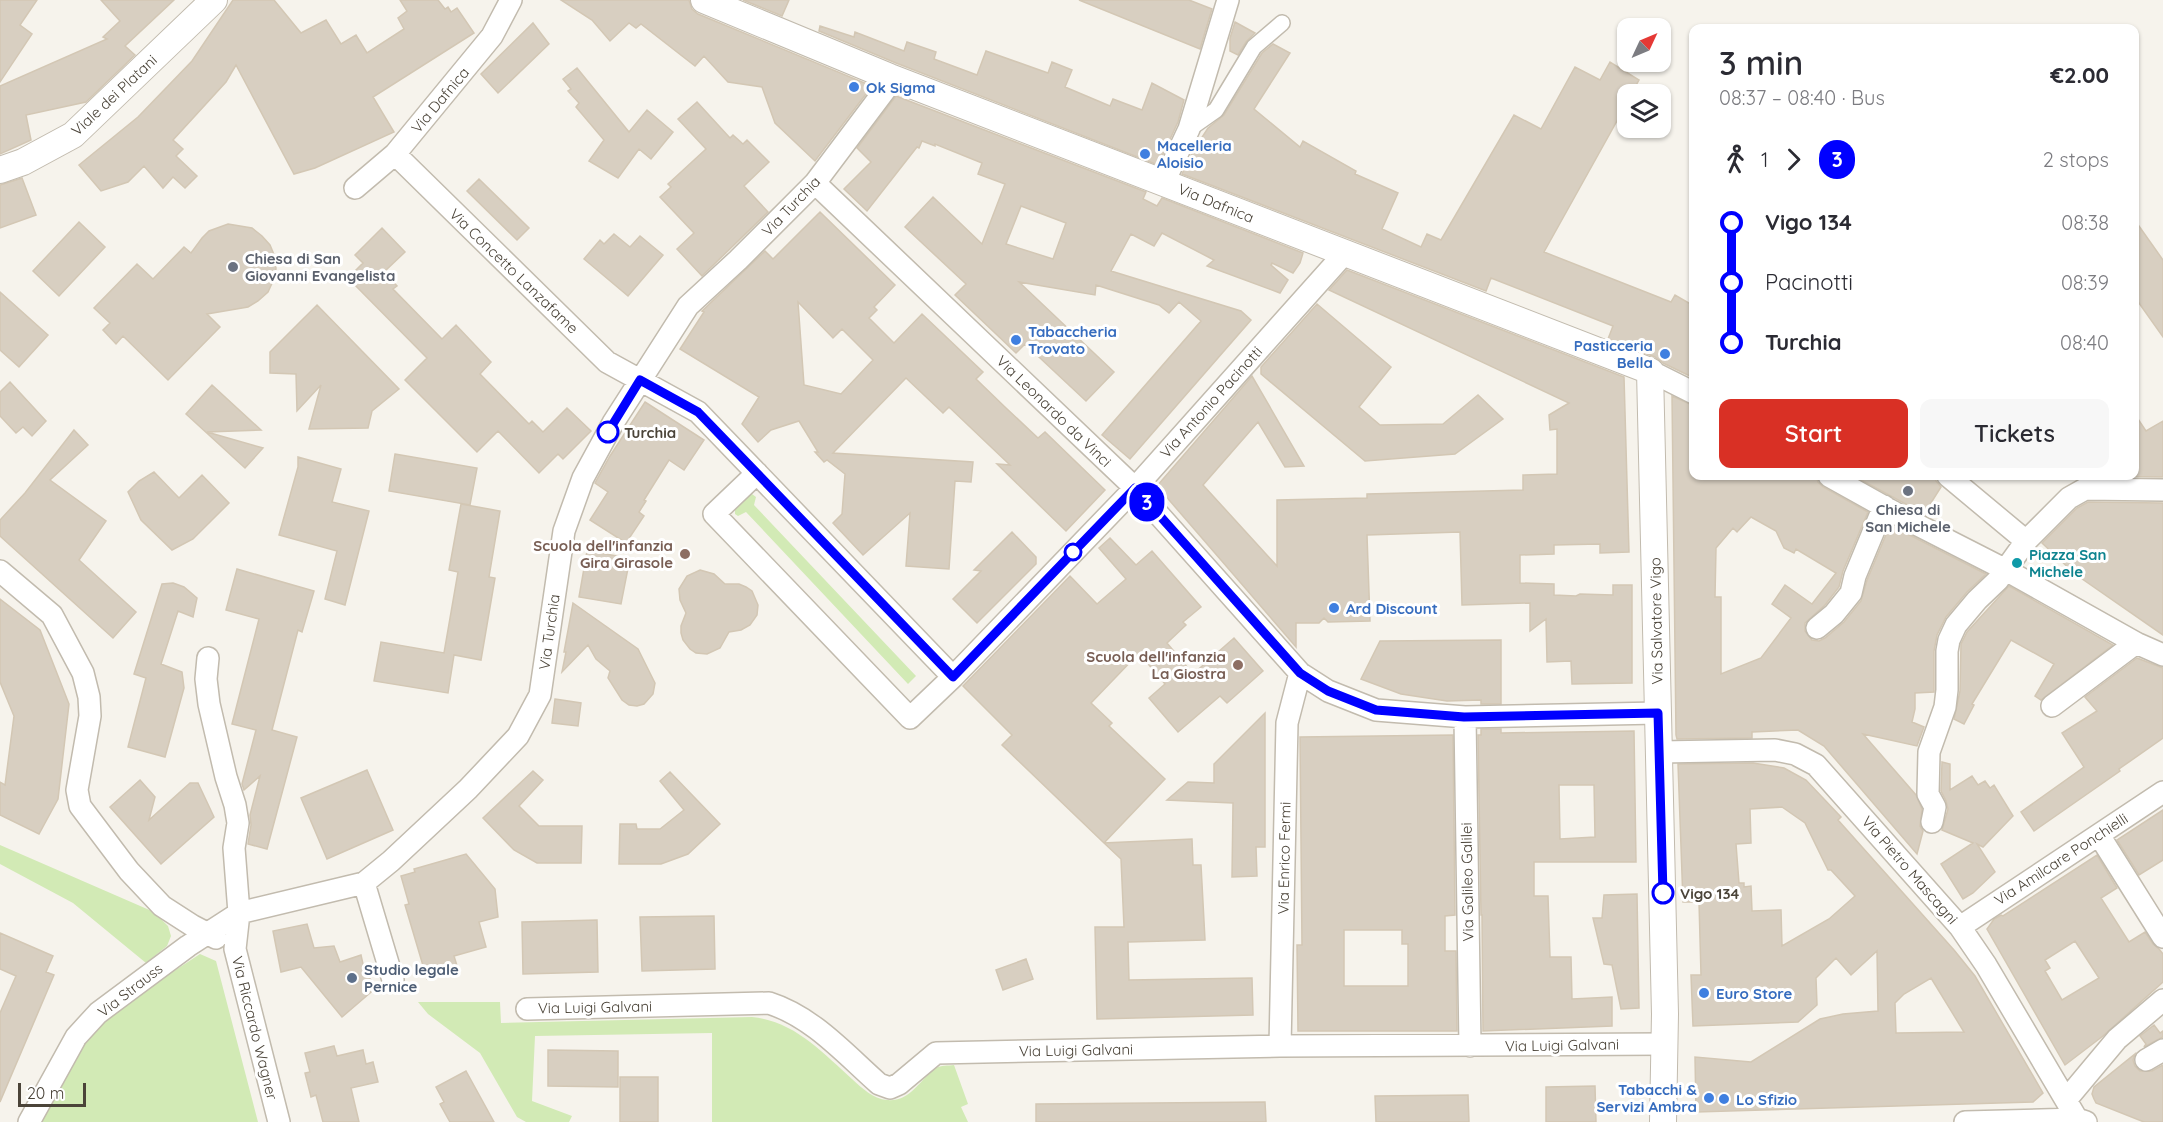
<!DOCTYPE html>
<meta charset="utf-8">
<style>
body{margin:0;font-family:Quicksand,sans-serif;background:#f7f7f7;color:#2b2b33;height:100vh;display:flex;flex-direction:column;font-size:22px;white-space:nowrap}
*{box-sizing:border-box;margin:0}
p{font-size:20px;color:#7c7c81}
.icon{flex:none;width:33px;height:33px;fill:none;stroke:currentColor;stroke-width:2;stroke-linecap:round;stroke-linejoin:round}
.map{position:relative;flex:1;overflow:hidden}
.panel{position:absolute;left:1689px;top:24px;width:450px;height:456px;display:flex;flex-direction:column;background:#fff;border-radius:12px;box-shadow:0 2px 4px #0004}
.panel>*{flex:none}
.badge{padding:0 12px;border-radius:20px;font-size:21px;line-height:39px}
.needle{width:39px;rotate:46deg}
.controls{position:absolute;left:1617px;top:18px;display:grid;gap:12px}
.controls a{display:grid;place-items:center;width:54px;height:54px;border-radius:12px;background:#fff;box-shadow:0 2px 4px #0004;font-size:30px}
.scale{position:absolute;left:18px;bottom:15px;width:68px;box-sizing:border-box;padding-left:6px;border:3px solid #4b4439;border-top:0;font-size:16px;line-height:21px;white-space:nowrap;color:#4b4439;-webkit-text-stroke:4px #fff;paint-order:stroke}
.map>.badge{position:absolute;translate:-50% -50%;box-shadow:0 0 0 3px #fff}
.legs{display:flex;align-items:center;gap:9px;height:66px;padding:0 30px;font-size:20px}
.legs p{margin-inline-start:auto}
.summary{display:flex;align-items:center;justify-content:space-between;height:102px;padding:0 30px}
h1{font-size:33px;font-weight:600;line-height:45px}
.action{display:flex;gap:12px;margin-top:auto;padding:12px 30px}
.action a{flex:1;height:69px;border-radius:12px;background:#d93025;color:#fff;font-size:24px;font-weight:600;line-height:69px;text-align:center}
.action a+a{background:#f7f7f7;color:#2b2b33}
ul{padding:0 30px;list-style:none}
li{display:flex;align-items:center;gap:21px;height:60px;font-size:22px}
li i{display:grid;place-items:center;width:9px;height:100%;margin:0 8px;background:currentColor}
li i::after{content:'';width:15px;height:15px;margin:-8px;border:4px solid;border-radius:50%;background:#fff}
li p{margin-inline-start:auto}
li:first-child i{background:linear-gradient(#0000 50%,currentColor 0)}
li:last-child i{background:linear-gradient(currentColor 50%,#0000 0)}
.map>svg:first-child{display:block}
.green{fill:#d2eab5}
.building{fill:#d8cfc1;stroke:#d3c7b4;stroke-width:1.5;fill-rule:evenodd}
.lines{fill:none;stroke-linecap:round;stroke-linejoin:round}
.pedestrian-casing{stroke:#c2bbae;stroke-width:18}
.minor-casing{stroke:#c2bbae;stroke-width:24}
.tertiary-casing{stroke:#c2bbae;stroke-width:28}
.pedestrian{stroke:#fff;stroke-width:15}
.minor{stroke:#fff;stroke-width:21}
.tertiary{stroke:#fff;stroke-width:26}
.line-1-casing{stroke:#fff;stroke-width:14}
.line-1{stroke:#00f;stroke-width:9}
.shop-dot{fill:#3f7fe0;stroke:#fff;stroke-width:2}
.worship-dot{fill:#6b7280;stroke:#fff;stroke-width:2}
.stop-1-dot{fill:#fff;stroke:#00f;stroke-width:3}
.education-dot{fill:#8d6e63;stroke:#fff;stroke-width:2}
.culture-dot{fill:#0f9aa8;stroke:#fff;stroke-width:2}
.service-dot{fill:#5c6f8a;stroke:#fff;stroke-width:2}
.labels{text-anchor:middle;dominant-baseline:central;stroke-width:6;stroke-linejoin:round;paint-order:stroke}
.shop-label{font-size:15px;font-weight:bold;fill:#366cbe;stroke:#fff;text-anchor:start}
.street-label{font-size:15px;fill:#4b4439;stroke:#fff}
.worship-label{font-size:15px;font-weight:bold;fill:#5b616d;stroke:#fff;text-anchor:start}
.stop-label{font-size:15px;font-weight:bold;fill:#4b4439;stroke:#fff;text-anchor:start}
.education-label{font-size:15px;font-weight:bold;fill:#785e54;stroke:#fff;text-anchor:end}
.culture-label{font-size:15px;font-weight:bold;fill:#0d838f;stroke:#fff;text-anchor:start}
.service-label{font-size:15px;font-weight:bold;fill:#4e5e75;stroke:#fff;text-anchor:start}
</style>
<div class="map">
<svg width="2163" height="1122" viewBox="0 0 2163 1122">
<rect width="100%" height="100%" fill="#f6f3ec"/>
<path class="green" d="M748,494H752L756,497L754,505L916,676L908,684L746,512L738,516L735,514V508Z
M0,845L154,912L168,926L171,936L167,946L146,963L73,903L0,864Z
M200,954L216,961L258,1122H39C52,1098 66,1066 82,1044C110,1007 162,980 200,954Z
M418,1002H500L501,1023L752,1017C794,1021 822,1052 852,1079C862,1088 873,1099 887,1100C911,1102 919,1080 936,1068C941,1065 948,1066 954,1065L968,1104L961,1107L968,1122H712V1033L535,1036L532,1101L572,1116L569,1122H526L517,1117L480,1053L428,1014Z"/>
<path class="building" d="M0,0H37L20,25L32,34L0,82Z
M101,0H174L125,46L135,55L86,102L26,115L31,140L0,154V86L107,39L103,37L120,21Z
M233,0H274L301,33L326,20L341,44L356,35L367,53L404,29L398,18L407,11L400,0H438L445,9L448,7L451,12L457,8L474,33L373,97L394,132L315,168L294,174L236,65L226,82L173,140L183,149L176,156L197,176L185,188L173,177L163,188L144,166L128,182L101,191L79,165L138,117L192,61Z
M561,0H689L692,9L698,14L872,86L815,161L775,123L762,87L728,82L704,56L695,66L641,24L636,28L629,23L610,41L592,20Z
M743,0H789L782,16Z
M1079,0H1189L1212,9L1200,49Z
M1235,22L1255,33L1246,42L1238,55L1230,51V38Z
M533,23L549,44L498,93L481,74Z
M820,26L854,37L855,32L904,51L907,42L936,52L934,59L977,75L986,51L1048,73L1052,62L1072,70L1065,87L1110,106L1113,99L1142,110L1152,83L1184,100L1178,122L1158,165L896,63L819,31Z
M1273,44L1290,53L1254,109L1300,147L1303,141L1356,171L1355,174L1398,193L1382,229L1421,247L1427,234L1441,240L1514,115L1541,129L1575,67L1600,80L1610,62L1639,80L1631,94H1628V101L1544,252L1671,302L1675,295L1694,306V378L1663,363L1655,357L1608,339L1613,326L1491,278L1486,291L1182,174L1193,151L1208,128L1224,115L1262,53Z
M577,68L629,132L647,110L673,132L651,159L639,149L618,178L589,161L604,140L576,107L579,103L568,91L571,89L563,79Z
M896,96L1146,192L1143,199L1157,206L1162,198L1303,253L1300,263L1293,273L1272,263L1271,265L1288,280L1280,293L1207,266L1214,260L1162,233L1154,246L1131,234L1111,271L1241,311L1251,320L1130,459L1102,435L1201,321L1179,302L1169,313L1159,305L1096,285L1095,295L1019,282L1114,372L1086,401L1025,344L1016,353L955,295L966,284L905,227L933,197L982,244L1005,184L978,174L982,163L935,144V146L922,141L919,148L917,147L867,211L844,189L871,162L857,148ZM1021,206L1066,223L1053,259L1006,244Z
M697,102L730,138L733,135L743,144L747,140L769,162L744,186L768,212L702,276L677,249L694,233L660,197L671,187L668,184L706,149L678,119Z
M22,178L36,215L0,228V185Z
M479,179L529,228L517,240L467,191Z
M820,212L895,285L874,307L877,310L869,318L894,343L922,314L983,372L976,379L1006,408L1038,438L1045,432L1105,490L1066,531L997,464L1010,465L949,407L943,413L906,378L833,453L973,462L971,482L955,481L949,569L906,566L910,513L863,555L833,523L842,514L845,474L827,460L824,462L815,452H818L799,421L771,430L758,442L742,424L759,397L680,349L704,312L702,311L765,251L773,259ZM798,302L833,338L842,329L873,360L841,394L804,385Z
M2134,219L2163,260V337L2134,296Z
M79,222L105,247L59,296L33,271Z
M228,224L252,228L262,236L270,245L275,257L276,269L273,281L268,292L258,301L248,307L207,314L220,327L168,380L123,336L116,344L103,330L110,323L94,308L137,264L153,279L184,247L191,253L202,238L209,231Z
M382,228L405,252L384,272L397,286L393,289L442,339L456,325L491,362L480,374L529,424L532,421L543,432L567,408L591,431L563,459L558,454L539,473L498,431L477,452L405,380L427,358L348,278L363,263L355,255Z
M614,234L630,247L640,236L663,255L628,296L584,259L600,240L604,244Z
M1347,270L1624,377L1629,552L1600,553V544L1554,545V554L1520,555V583L1554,584V595L1576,596L1580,594L1613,595V585H1632V683L1572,684L1571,661L1547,662L1546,619L1530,631V603L1462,605L1460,532L1367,535L1370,621L1328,622L1324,618L1319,623H1296V647L1157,486L1252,376L1304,466L1285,467L1258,422L1203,485L1277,566V500L1367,498V494L1523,490V475L1557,474V429L1550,430L1549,415L1569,403L1329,290Z
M0,292L48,335L19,367L0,350Z
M1317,304L1391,367L1359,407L1380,425L1443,424L1478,395L1503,419L1455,454L1365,461L1261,374V367Z
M317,305L399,389L372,411L368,428L309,429L321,385L297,411L296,374L270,373V352Z
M10,382L46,421L32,436L23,427L16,433L0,416V392Z
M212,385L261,430L207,432L263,448L245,468L186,414Z
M1672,396L1694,406V476H1816L1818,482L1823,487L1868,512L1843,571L1839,587L1825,605L1805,623V631L1812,640L1819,641L1825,638L1844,622L1861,601L1867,580L1890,525L1986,574L1967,592L1946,617L1937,635L1934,651V692L1915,693V709L1912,722L1924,727L1917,746L1863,734L1916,795L1922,809L1920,826L1923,831L1917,854L1824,746L1798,730L1752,732V738L1677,739L1676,735ZM1751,517L1776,531L1784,548L1794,553L1796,549L1836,573L1812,604L1785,585L1772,604L1791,618L1761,658L1721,674V597H1715L1716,548L1733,528L1737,532Z
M645,402L704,440L684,470L669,460L644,500L646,501L639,512L644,516L626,543L590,520L608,492L595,483L610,456Z
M2134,413L2146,431L2163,421V477L2094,476H2134Z
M74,430L88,445L50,480L106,521L79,560L136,612L113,638L0,536V520L25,493Z
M395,454L477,468L470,505L389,491Z
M298,457L341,469L332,502L369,511L345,605L325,599L337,551L279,535L298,467Z
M154,472L179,498L202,475L229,503L193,539L172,550L141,520L128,492L139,481Z
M1854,476H1936V481L1941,487L1924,514Z
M2088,502L2163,503V635L2075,574L2042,543L2077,508Z
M461,504L500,511L489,577L495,578L481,660L454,655L448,693L374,681L381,642L444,653L458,572L449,570Z
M1012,532L1036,557V564L977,623L953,599L981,571L974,570Z
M1110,538L1136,565L1152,551L1201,607L1183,622L1186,625L1167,643L1193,674L1234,638L1263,671L1227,703L1220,696L1178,732L1149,698L1165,684L1139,653L1091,703L1112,723L1109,726L1165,779L1104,843L1002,745L1012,735L963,686L1070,576L1097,604L1126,579L1099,548Z
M587,551L630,558L621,604L579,597Z
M237,569L314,591L302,632L298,630L272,730L297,737L267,849L248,844L251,825L250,815L260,776L244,790L242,784L256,730L232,724L259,619L226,610Z
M700,570L714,574L725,584H739L746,587L752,591L758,605L757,615L750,625L741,630L729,632L720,648L707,654L696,653L690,649L683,640L681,633V626L686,613L680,600L679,589L687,576Z
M173,583L184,587L197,598L193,617L178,611L161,664L182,672L184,688L165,757L128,747L146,678L134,674L162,584Z
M2009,586L2113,645L2041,700L2035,696L2054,664L2011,640L1972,704L1974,705L1964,724L1954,719L1960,691L1961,644L1967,632Z
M0,599L40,630L69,704L58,799L39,834L0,815V782L5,785L14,716L0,682Z
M573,603L638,649L655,683L653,694L644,704L637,706L629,705L622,700L608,678L610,671L596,659L588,645L562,672L566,652H564Z
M1501,640V704H1481V700L1447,701L1401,694L1361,679L1380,641Z
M2137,658L2163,668V738L2119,769L2120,771L2034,831L2021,812L2084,767L2062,733L2097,711L2085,697Z
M555,699L581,703L578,726L552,723Z
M1265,713V847H1256L1257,876L1232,877L1233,803L1167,800L1188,782L1214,783V764Z
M1481,729H1501V733L1634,731L1636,862H1534V896H1548L1550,957H1571L1572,999L1612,997V1026L1483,1031L1482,915H1481L1478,735H1481ZM1559,785H1594L1595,837L1560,839Z
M1453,735L1455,915L1445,916V951H1456L1457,1031H1298L1297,945H1302L1300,737ZM1344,930H1402V944H1408V986H1344Z
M1942,762L1950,764V790L1972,776L1978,785L1985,781L1990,788L1994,785L2013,816L1983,847L1977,844L1995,872L1973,893L1963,899L1941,864L1973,843L1942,830L1948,809L1946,801L1941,791Z
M1753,763L1784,768L1806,780L1841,817L1838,820L1954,950L1975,976L2043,1093L2033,1102L1696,1112L1695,1057L1751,1062L1820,1019L1843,1014L1878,1011L1877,951L1851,975L1836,958L1816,978L1817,1005L1798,1022L1693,1026L1691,975H1701L1699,902H1683L1678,764ZM1782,807L1805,823L1828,870H1831L1855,896L1829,919L1782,946L1781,910L1752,911L1751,886L1744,887V883H1739L1736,844L1751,843L1750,809ZM1931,978L1964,1032L1896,1033L1895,1003L1904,994Z
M367,770L393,830L327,859L301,798Z
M533,771L543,780L519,806L539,826H582L581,863H537L514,850L483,818Z
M670,772L720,824L688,854L661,864H619L620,824H636L637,829H660L684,810L660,781Z
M140,780L155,797L149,820L190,783H198L214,817L161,864L110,807Z
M2163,810V860L2139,875L2117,840Z
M1192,839L1193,865H1201L1205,940L1128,942L1129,980L1252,978L1253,1015L1097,1019L1095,927H1124L1121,859L1104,843Z
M466,854L495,889L498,917L479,922L486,947L454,956L458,969L427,979L405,905L409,904L401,876L415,872L414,869Z
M2097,855L2117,888L2101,898L2129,942L2145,932L2153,944L2159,949L2163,954V982L2103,1036L2065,1065L1987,929L1994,919L2001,915L2003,916ZM2075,941L2099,978L2062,1000L2045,971L2050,968L2045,960Z
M1637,894L1639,1008L1621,1009L1612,965L1604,964L1593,918H1602L1604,895Z
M714,916L715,969L642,971L640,917Z
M597,920L598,972L523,974L522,922Z
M307,924L314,948L334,946L340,962L361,955L365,973L377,987L342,1017L301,967L281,972L273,931Z
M0,933L53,956L46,972L54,975L0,1102V1013L16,976L0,969Z
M1026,959L1033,979L1003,990L996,970Z
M2154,1025L2160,1033L2163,1031V1037L2144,1047L2146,1044L2140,1036Z
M334,1046L337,1056L363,1050L366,1064L373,1062L378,1082L351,1088L359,1122H323L316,1095L311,1097L305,1073L310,1072L305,1053Z
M548,1050L618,1051V1087L548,1086Z
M2135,1054L2133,1060L2135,1066L2140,1071H2152L2163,1065V1122H2144L2096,1103L2094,1099L2092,1094L2094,1087Z
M466,1071L494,1122H450L440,1104L444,1102L436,1087Z
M620,1077H658V1122H620Z
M1595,1086L1596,1122H1546V1087Z
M1468,1095L1469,1122H1376L1375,1096Z
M1265,1102L1266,1122H1036V1104Z"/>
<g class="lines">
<defs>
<path id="pedestrian" d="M1189,129L1216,110L1254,47L1282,23"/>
<path id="minor" d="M395,154L607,362L698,412L953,677L1135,488L1344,254
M1164,182L1189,129L1228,0
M815,183L1135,488L1300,673L1328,691L1376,710L1465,717L1658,713
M355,188L395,154L492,36L511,0
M1650,371L1694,393
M757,473L714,514L910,718L953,677
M1829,476L1906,519L2006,570L2136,643L2163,655
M1948,476L2026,541
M0,571L52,615L83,673L89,697L90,716L77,790L80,806L129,871L162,906L193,926L216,938
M1817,628L1834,614L1851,593L1855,576L1884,506
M2052,706L2136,643
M1465,717L1470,1046
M1660,752L1775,750L1795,754L1816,765L1960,927L1986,965L2077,1119
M1932,822L1935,807L1928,794L1929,752L1945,707L1947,690V651L1949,640L1956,625L1977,600L1998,580L2026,541L2069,498L2085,489L2163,490
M2099,835L2163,937
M364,883L393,980
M1960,927L2163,792
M527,1009L769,1003C813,1017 845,1054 879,1084L890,1088L899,1084L936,1053L1280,1046L1665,1044
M1280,1046L1287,723L1300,673
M2146,1060L2163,1050
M2066,1100L2117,1039L2163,1000
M29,1122L76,1037L98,1013L188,946L239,913L234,848L238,823L235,805L226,777L209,704L206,679L208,658
M279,1122L235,949L239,913L364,883L391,861L468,789L518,736L540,695L564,531L583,478L613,423L688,306L738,260L815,183L885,90L890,77
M1965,1122L2077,1119L2086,1122"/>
<path id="tertiary" d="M704,0L890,77L1650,371L1665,1014L1663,1122
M0,170L23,162L73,135L214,0"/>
</defs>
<use href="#pedestrian" class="pedestrian-casing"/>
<use href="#minor" class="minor-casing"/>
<use href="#tertiary" class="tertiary-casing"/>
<use href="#pedestrian" class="pedestrian"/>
<use href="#minor" class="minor"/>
<use href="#tertiary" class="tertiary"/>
</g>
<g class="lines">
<defs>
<path id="line-1" d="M608,432L640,380L698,412L953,677L1135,488L1300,673L1328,691L1376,710L1464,717L1658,713L1663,893"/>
</defs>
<use href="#line-1" class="line-1-casing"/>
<use href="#line-1" class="line-1"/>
</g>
<g class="shop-dot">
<circle cx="854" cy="87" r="6"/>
<circle cx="1145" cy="154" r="6"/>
<circle cx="1016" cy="340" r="6"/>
<circle cx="1665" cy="354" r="6"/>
<circle cx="1334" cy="608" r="6"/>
<circle cx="1704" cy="993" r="6"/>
<circle cx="1709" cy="1098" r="6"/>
<circle cx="1724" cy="1099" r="6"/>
</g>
<g class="worship-dot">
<circle cx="233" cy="267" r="6"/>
<circle cx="1908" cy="491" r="6"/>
</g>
<g class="stop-1-dot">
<circle cx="608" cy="432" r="10"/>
<circle cx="1073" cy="552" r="8"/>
<circle cx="1663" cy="893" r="10"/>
</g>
<g class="education-dot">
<circle cx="685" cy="554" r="6"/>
<circle cx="1238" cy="665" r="6"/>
</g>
<circle class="culture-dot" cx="2017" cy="563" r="6"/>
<circle class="service-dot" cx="352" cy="978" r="6"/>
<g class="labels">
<g class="shop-label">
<text x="866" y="87">Ok Sigma</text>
<text x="1157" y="145">Macelleria<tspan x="1157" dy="17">Aloisio</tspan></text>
<text x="1028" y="331">Tabaccheria<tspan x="1028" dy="17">Trovato</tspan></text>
<text x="1653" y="345" text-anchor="end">Pasticceria<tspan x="1653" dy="17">Bella</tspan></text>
<text x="1346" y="608">Ard Discount</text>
<text x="1716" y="993">Euro Store</text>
<text x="1697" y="1089" text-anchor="end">Tabacchi &amp;<tspan x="1697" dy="17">Servizi Ambra</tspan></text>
<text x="1736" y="1099">Lo Sfizio</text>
</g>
<g class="street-label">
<text transform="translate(114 95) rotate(-43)">Viale dei Platani</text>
<text transform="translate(440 100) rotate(-50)">Via Dafnica</text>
<text transform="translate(1216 203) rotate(22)">Via Dafnica</text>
<text transform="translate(791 206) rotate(-46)">Via Turchia</text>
<text transform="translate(514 271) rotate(44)">Via Concetto Lanzafame</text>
<text transform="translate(1211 402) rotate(-48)">Via Antonio Pacinotti</text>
<text transform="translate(1054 411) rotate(44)">Via Leonardo da Vinci</text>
<text transform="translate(1656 621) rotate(-91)">Via Salvatore Vigo</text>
<text transform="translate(549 632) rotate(-82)">Via Turchia</text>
<text transform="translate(1284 858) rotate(-89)">Via Enrico Fermi</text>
<text transform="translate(2061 859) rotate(-33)">Via Amilcare Ponchielli</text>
<text transform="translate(1910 870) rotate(49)">Via Pietro Mascagni</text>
<text transform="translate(1467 882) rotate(-91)">Via Galileo Galilei</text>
<text transform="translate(130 990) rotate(-38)">Via Strauss</text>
<text transform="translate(595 1007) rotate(-1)">Via Luigi Galvani</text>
<text transform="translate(255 1028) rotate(76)">Via Riccardo Wagner</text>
<text transform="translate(1562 1045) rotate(-1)">Via Luigi Galvani</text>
<text transform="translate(1076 1050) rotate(-1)">Via Luigi Galvani</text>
</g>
<g class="worship-label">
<text x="245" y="258">Chiesa di San<tspan x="245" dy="17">Giovanni Evangelista</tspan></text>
<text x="1908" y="509" text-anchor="middle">Chiesa di<tspan x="1908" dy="17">San Michele</tspan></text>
</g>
<g class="stop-label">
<text x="624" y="432">Turchia</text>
<text x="1680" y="893">Vigo 134</text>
</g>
<g class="education-label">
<text x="673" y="545">Scuola dell'infanzia<tspan x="673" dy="17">Gira Girasole</tspan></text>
<text x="1226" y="656">Scuola dell'infanzia<tspan x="1226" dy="17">La Giostra</tspan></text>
</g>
<g class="culture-label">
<text x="2029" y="554">Piazza San<tspan x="2029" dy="17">Michele</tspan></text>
</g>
<g class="service-label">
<text x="364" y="969">Studio legale<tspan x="364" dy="17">Pernice</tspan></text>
</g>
</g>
</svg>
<div class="controls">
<a><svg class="needle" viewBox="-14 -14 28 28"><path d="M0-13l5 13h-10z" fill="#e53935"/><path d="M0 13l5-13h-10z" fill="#7c7c81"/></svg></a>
<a><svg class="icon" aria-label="layers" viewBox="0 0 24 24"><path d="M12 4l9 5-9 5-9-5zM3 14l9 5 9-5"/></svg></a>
</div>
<div class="scale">20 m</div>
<b class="badge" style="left:1147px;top:502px;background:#00f;color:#fff">3</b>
<section class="panel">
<div class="summary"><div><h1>3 min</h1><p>08:37 – 08:40 · Bus</p></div><b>€2.00</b></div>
<div class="legs"><svg class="icon" aria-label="walk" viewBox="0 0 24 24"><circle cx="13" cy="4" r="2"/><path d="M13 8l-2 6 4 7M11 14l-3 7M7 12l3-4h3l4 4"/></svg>1<svg class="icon" aria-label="forward" viewBox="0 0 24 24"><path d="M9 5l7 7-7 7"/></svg><b class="badge" style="background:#00f;color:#fff">3</b><p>2 stops</p></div>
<ul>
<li><i style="color:#00f"></i><b>Vigo 134</b><p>08:38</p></li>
<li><i style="color:#00f"></i><span>Pacinotti</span><p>08:39</p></li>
<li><i style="color:#00f"></i><b>Turchia</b><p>08:40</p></li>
</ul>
<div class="action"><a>Start</a><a>Tickets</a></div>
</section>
</div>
